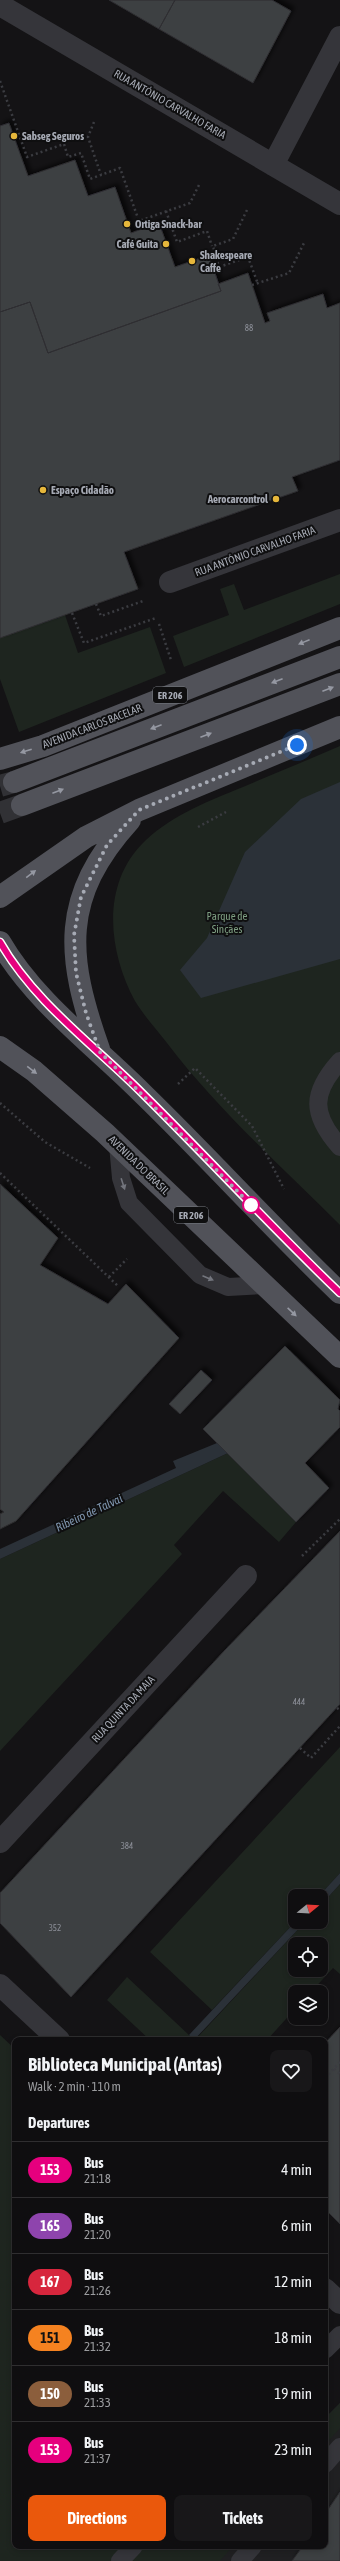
<!DOCTYPE html>
<meta charset="utf-8">
<style>
body{margin:0;font-family:"Asap Condensed",sans-serif;background:#181719;color:#f1f3f6;height:100vh;display:flex;flex-direction:column;font-size:15px;white-space:nowrap}
*{box-sizing:border-box;margin:0}
p{font-size:13px;color:#9b9c9f}
.icon{flex:none;width:22px;height:22px;fill:none;stroke:currentColor;stroke-width:2;stroke-linecap:round;stroke-linejoin:round}
.map{position:relative;flex:1;overflow:hidden}
.drawer{position:absolute;left:12px;top:2037px;width:316px;height:512px;display:flex;flex-direction:column;background:#0f0e10;border-radius:8px;box-shadow:0 2px 6px #0003,0 0 0 1px #2f2e30}
.drawer>*{flex:none}
.badge{padding:0 8px;border-radius:13px;font-size:14px;line-height:26px}
.needle{width:26px;rotate:72deg}
.fabs{position:absolute;left:288px;top:1889px;display:grid;gap:8px}
.fabs a{display:grid;place-items:center;width:40px;height:40px;border-radius:8px;background:#0f0e10;box-shadow:0 2px 6px #0003,0 0 0 1px #2f2e30;font-size:20px}
.you{position:absolute;width:20px;height:20px;margin:-10px;border:3px solid #fff;border-radius:50%;background:#1a73e8;box-shadow:0 0 0 6px #1a73e833}
.map>.badge{position:absolute;translate:-50% -50%;box-shadow:0 0 0 2px #fff}
h2{padding:0 16px;font-size:15px;line-height:36px}
.round{display:grid;place-items:center;flex:none;width:42px;height:42px;border-radius:8px;background:#181719}
.headline{display:flex;align-items:center;justify-content:space-between;height:68px;padding:0 16px}
h1{font-size:19px;font-weight:700;line-height:30px}
.button{display:flex;gap:8px;margin-top:auto;padding:8px 16px}
.button a{flex:1;height:46px;border-radius:8px;background:#ea580c;color:#fff;font-size:16px;font-weight:700;line-height:46px;text-align:center}
.button a+a{background:#181719;color:#f1f3f6}
ul{padding:0;list-style:none}
li{display:flex;align-items:center;gap:12px;height:56px;padding:0 16px;border-top:1px solid #2f2e30}
li div{flex:1}
li b{display:block;font-size:15px}
li em{font-style:normal}
li .badge{min-width:44px;font-weight:700;text-align:center}
.map>svg:first-child{display:block}
.built{fill:#202022}
.green{fill:#1e251f;fill-rule:evenodd}
.water{fill:#2b3138}
.building{fill:#3e3f42;stroke:#2e2e31;filter:url(#shadow)}
.lines{fill:none;stroke-linecap:round;stroke-linejoin:round}
.primary-tunnel{stroke:#313135;stroke-width:22;stroke-dasharray:22 11;stroke-linecap:butt}
.path{stroke:#3b3c41;stroke-width:2.5;stroke-dasharray:2 3;stroke-linecap:butt}
.service{stroke:#35353a;stroke-width:18}
.minor{stroke:#35353a;stroke-width:22}
.primary{stroke:#515259;stroke-width:22}
.oneway{fill:#9598a2}
.oneway2{fill:#73757d}
.line-casing{stroke:#fff;stroke-width:9}
.line{stroke:#e6007e;stroke-width:6}
.walk{stroke:#a6aab4;stroke-width:4;stroke-dasharray:0 7.2}
.poi-dot{fill:#e6b73b;stroke:#0f0f10;stroke-width:1.5}
.stop-dot{fill:#fff;stroke:#e6007e;stroke-width:2}
.labels{text-anchor:middle;dominant-baseline:central;stroke-width:4;stroke-linejoin:round;paint-order:stroke}
.number-label{font-size:9px;fill:#8c8f98}
.shield{fill:#0f0f10;stroke:#797c83;stroke-width:1}
.shield-label{font-size:10px;font-weight:bold;fill:#a6aab4}
.street-label{font-size:11px;fill:#a6aab4;stroke:#0f0f10}
.poi-label{font-size:11px;font-weight:bold;fill:#a6aab4;stroke:#0f0f10;text-anchor:start}
.park-label{font-size:11px;fill:#7e9e82;stroke:#0f0f10}
.water-label{font-size:12px;font-style:italic;fill:#7f95ae;stroke:#0f0f10}
</style>
<div class="map">
<svg width="340" height="2561" viewBox="0 0 340 2561">
<defs>
<filter id="shadow"><feDropShadow dx="3.5" dy="-3.5" stdDeviation="2" flood-color="#0009"/></filter>
</defs>
<rect width="100%" height="100%" fill="#141315"/>
<path class="built" d="M340,2403V2561H185L200,2546H325V2418Z"/>
<path class="green" d="M340,574V604L184,667L173,636L229,615L220,589L234,584L244,610Z
M65,615L78,653L150,627L166,673L19,732L0,679V638Z
M340,746V1225C281,1166 218,1110 167,1043C157,1030 144,1016 135,1001C108,951 100,883 146,840C174,814 209,801 243,787C276,773 308,760 340,746Z
M228,1453L296,1522L279,1542L223,1491L174,1545L182,1554L0,1751V1559Z
M340,1747V1873L319,1896H295V1922L212,2010L150,1952Z
M340,1884V1974L333,1968L311,1992H295V2009L267,2040H195L305,1922H321V1905ZM295,1944H321V1970H295Z
M127,1977L189,2035L194,2040H150L107,2000Z
M0,2035L15,2049V2546H233L220,2561H0Z
M340,2403V2428L325,2445V2415L327,2416Z"/>
<path class="water" d="M340,782V959L201,998L180,970L207,938L245,852L301,799Z
M217,1443L228,1453L0,1559V1549L176,1468L173,1461Z
M340,1873V1884L321,1905V1896H319Z
M295,1922H305L194,2040L189,2035Z"/>
<path class="building" d="M109,0H175L159,29Z
M175,0H272L291,11L253,83L159,29Z
M9,123L28,176L75,160L88,196L115,187L131,233L159,223L175,267L209,255L221,291L48,353L30,302L0,312V126Z
M248,273L265,323L270,321L267,313L323,294L327,308L340,303V460L292,477L298,491L124,552L138,589L0,638V312L30,302L48,353L221,291L218,284Z
M0,1184L58,1238L40,1265L108,1304L126,1284L179,1338L16,1521L0,1529V1514L4,1512L0,1509Z
M285,1346L340,1400L338,1409L340,1411V1427L305,1463L329,1488L296,1522L203,1429Z
M201,1370L212,1380L180,1414L169,1404Z
M340,1531V1704L71,1997L0,1923V1893L225,1650Z
M340,2027V2224L325,2209V2043Z
M340,2492V2561H292L303,2546H325V2514Z"/>
<g class="lines">
<path class="primary-tunnel" d="M0,786L14,782
M0,813L22,805"/>
<path class="path" d="M0,81L27,157L64,144L68,157L81,153L90,179L120,168L139,221L190,203L200,183
M94,122L88,137L101,175
M247,210L233,239L213,246L219,267L248,257L258,284
M166,211L177,242L207,231L212,246
M252,285L289,273L305,241
M96,604L101,616L143,601
M72,613L84,643L156,618
M159,624L171,660
M198,827L226,812
M178,1084L195,1068L252,1126L284,1189
M0,1103L45,1142L90,1168
M0,1173L119,1287
M109,1277L127,1259
M302,1556L340,1519
M337,1708L340,1710
M300,1748L311,1758L340,1726
M334,2069L340,2074
M325,2078L340,2062"/>
<path class="service" d="M340,1061C311,1093 311,1114 340,1147
M118,1145L121,1178L129,1203L200,1275L228,1287L264,1285
M325,2350L340,2335
M325,2464L340,2447
M120,2561L134,2546
M240,2561L253,2546"/>
<path class="minor" d="M0,5L340,204
M273,165L340,37
M170,582L340,520
M0,1842L246,1576
M0,1985L59,2040
M325,2289L340,2303"/>
<path class="primary" d="M0,759L43,746L340,628
M14,782L340,657
M22,805L340,684
M0,897L86,837L139,810L340,727
M0,942C34,1001 94,1045 142,1093C209,1158 272,1228 340,1293
M0,1047L34,1071L105,1133L340,1357
M99,1049C66,956 60,897 130,820"/>
</g>
<defs><path id="oneway-solid" d="M-6-.8H1V-3.2L6.5 0L1 3.2V.8H-6Z"/></defs>
<g class="oneway">
<use href="#oneway-solid" transform="translate(304 642) rotate(158)"/>
<use href="#oneway-solid" transform="translate(277 681) rotate(159)"/>
<use href="#oneway-solid" transform="translate(328 689) rotate(-21)"/>
<use href="#oneway-solid" transform="translate(156 727) rotate(159)"/>
<use href="#oneway-solid" transform="translate(206 735) rotate(-21)"/>
<use href="#oneway-solid" transform="translate(26 751) rotate(162)"/>
<use href="#oneway-solid" transform="translate(58 791) rotate(-21)"/>
<use href="#oneway-solid" transform="translate(31 874) rotate(-37)"/>
<use href="#oneway-solid" transform="translate(32 1070) rotate(37)"/>
<use href="#oneway-solid" transform="translate(292 1312) rotate(43)"/>
</g>
<g class="oneway2">
<use href="#oneway-solid" transform="translate(123 1184) rotate(72)"/>
<use href="#oneway-solid" transform="translate(208 1278) rotate(23)"/>
</g>
<g class="lines">
<defs>
<path id="line" d="M0,942C34,1002 94,1045 142,1093C209,1159 272,1228 340,1293"/>
</defs>
<use href="#line" class="line-casing"/>
<use href="#line" class="line"/>
<path class="walk" d="M251,1205L254,1208L100,1052L86,1013L76,973L74,935L81,897L107,845L139,810L297,745"/>
</g>
<g class="poi-dot">
<circle cx="14" cy="136" r="4"/>
<circle cx="127" cy="224" r="4"/>
<circle cx="166" cy="244" r="4"/>
<circle cx="192" cy="261" r="4"/>
<circle cx="43" cy="490" r="4"/>
<circle cx="276" cy="499" r="4"/>
</g>
<circle class="stop-dot" cx="251" cy="1205" r="8"/>
<g class="labels">
<g class="number-label">
<text x="249" y="328">88</text>
<text x="299" y="1702">444</text>
<text x="127" y="1846">384</text>
<text x="55" y="1928">352</text>
</g>
<g class="shield">
<rect x="153" y="687" width="34" height="16" rx="3"/>
<rect x="174" y="1207" width="34" height="16" rx="3"/>
</g>
<g class="shield-label">
<text x="170" y="695">ER 206</text>
<text x="191" y="1215">ER 206</text>
</g>
<g class="street-label">
<text transform="translate(170 104) rotate(30)">RUA ANTÓNIO CARVALHO FARIA</text>
<text transform="translate(255 551) rotate(-20)">RUA ANTÓNIO CARVALHO FARIA</text>
<text transform="translate(92 726) rotate(-21)">AVENIDA CARLOS BACELAR</text>
<text transform="translate(139 1165) rotate(44)">AVENIDA DO BRASIL</text>
<text transform="translate(123 1709) rotate(-47)">RUA QUINTA DA MAIA</text>
</g>
<g class="poi-label">
<text x="22" y="136">Sabseg Seguros</text>
<text x="135" y="224">Ortiga Snack-bar</text>
<text x="158" y="244" text-anchor="end">Café Guita</text>
<text x="200" y="255">Shakespeare<tspan x="200" dy="13">Caffe</tspan></text>
<text x="51" y="490">Espaço Cidadão</text>
<text x="268" y="499" text-anchor="end">Aerocarcontrol</text>
</g>
<g class="park-label">
<text x="227" y="916">Parque de<tspan x="227" dy="13">Sinçães</tspan></text>
</g>
<g class="water-label">
<text transform="translate(89 1513) rotate(-25)">Ribeiro de Talvai</text>
</g>
</g>
</svg>
<div class="fabs">
<a><svg class="needle" viewBox="-14 -14 28 28"><path d="M0-13l5 13h-10z" fill="#e53935"/><path d="M0 13l5-13h-10z" fill="#9b9c9f"/></svg></a>
<a><svg class="icon" aria-label="locate" viewBox="0 0 24 24"><circle cx="12" cy="12" r="6"/><path d="M12 2v4M12 18v4M2 12h4M18 12h4"/></svg></a>
<a><svg class="icon" aria-label="layers" viewBox="0 0 24 24"><path d="M12 4l9 5-9 5-9-5zM3 14l9 5 9-5"/></svg></a>
</div>
<div class="you" style="left:297px;top:745px"></div>
<section class="drawer">
<div class="headline"><div><h1>Biblioteca Municipal (Antas)</h1><p>Walk · 2 min · 110 m</p></div><a class="round"><svg class="icon" aria-label="heart" viewBox="0 0 24 24"><path d="M12 20l-8-8c-3-5 5-10 8-4 3-6 11-1 8 4z"/></svg></a></div>
<h2>Departures</h2>
<ul>
<li><span class="badge" style="background:#e6007e;color:#fff">153</span><div><b>Bus</b><p>21:18</p></div><em>4 min</em></li>
<li><span class="badge" style="background:#8e44ad;color:#fff">165</span><div><b>Bus</b><p>21:20</p></div><em>6 min</em></li>
<li><span class="badge" style="background:#d7263d;color:#fff">167</span><div><b>Bus</b><p>21:26</p></div><em>12 min</em></li>
<li><span class="badge" style="background:#f58220;color:#111">151</span><div><b>Bus</b><p>21:32</p></div><em>18 min</em></li>
<li><span class="badge" style="background:#8b5e3c;color:#fff">150</span><div><b>Bus</b><p>21:33</p></div><em>19 min</em></li>
<li><span class="badge" style="background:#e6007e;color:#fff">153</span><div><b>Bus</b><p>21:37</p></div><em>23 min</em></li>
</ul>
<div class="button"><a>Directions</a><a>Tickets</a></div>
</section>
</div>
